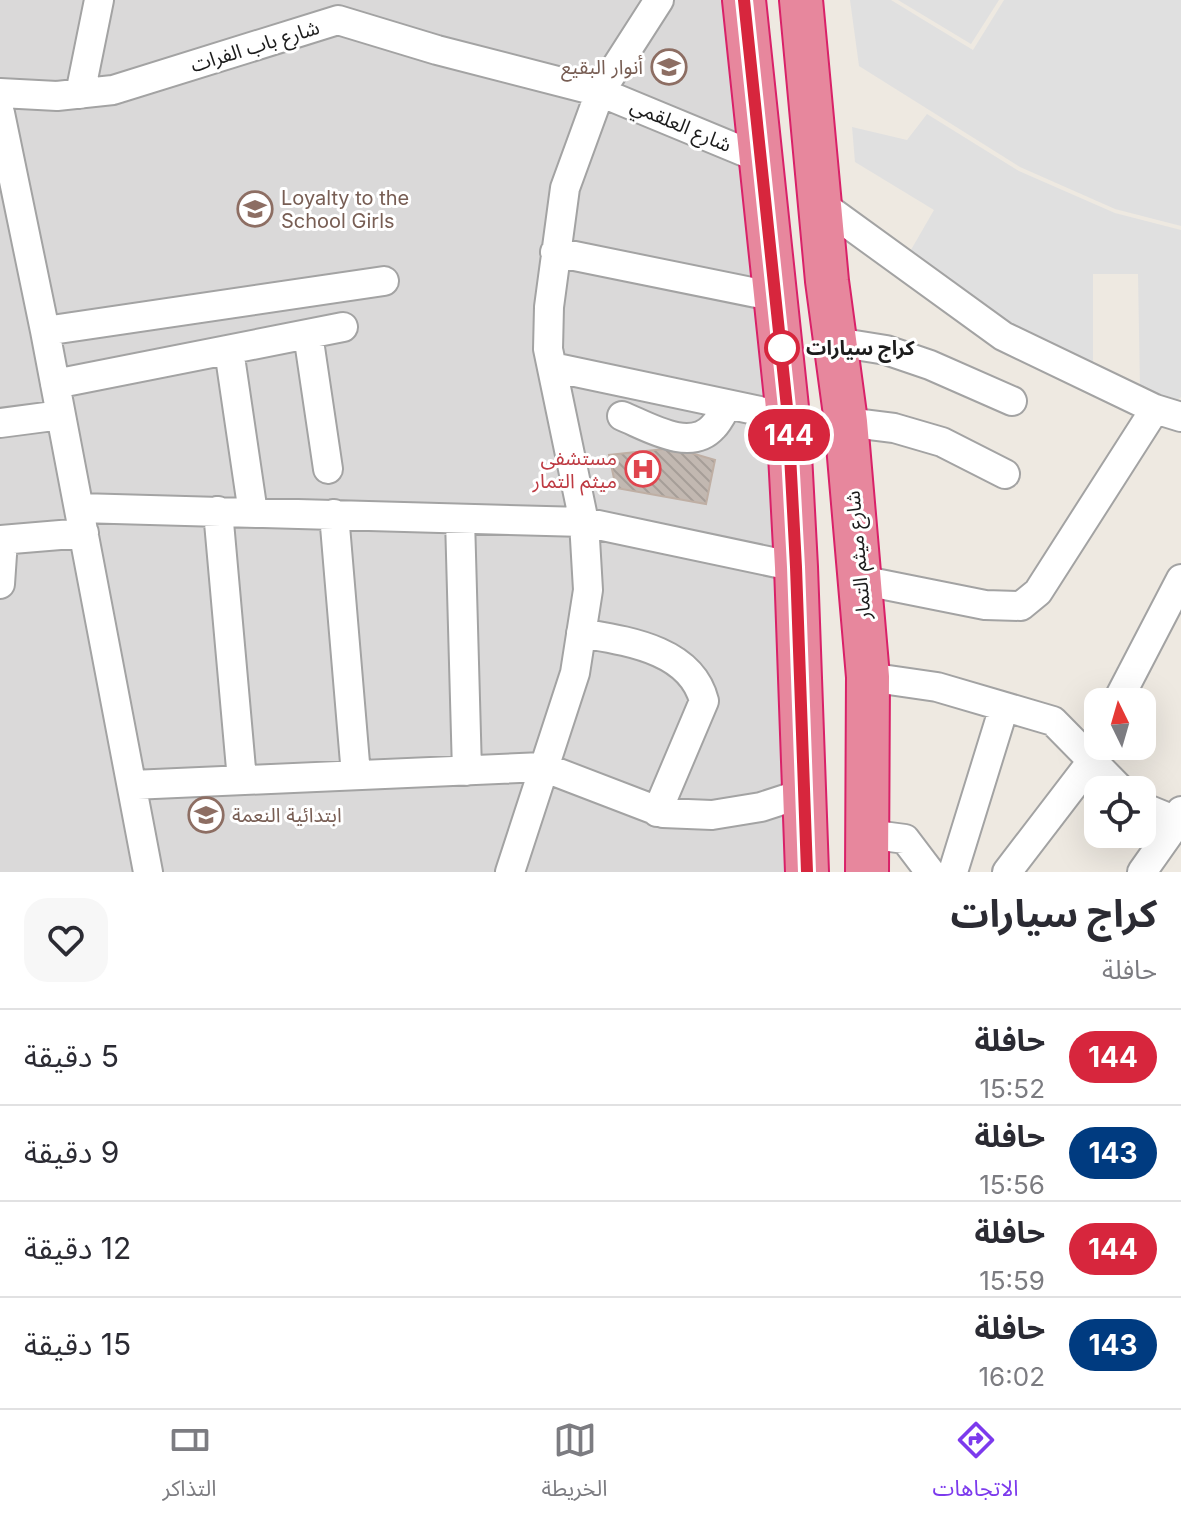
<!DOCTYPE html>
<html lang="ar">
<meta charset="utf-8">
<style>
body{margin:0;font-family:Inter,"Noto Sans Arabic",sans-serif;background:#f7f7f7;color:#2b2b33;direction:rtl;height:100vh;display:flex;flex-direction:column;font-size:30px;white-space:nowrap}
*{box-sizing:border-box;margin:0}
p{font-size:26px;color:#7c7c81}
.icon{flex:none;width:44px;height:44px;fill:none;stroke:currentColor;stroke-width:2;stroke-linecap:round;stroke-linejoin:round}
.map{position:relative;height:872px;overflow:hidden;direction:ltr}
.side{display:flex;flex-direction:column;background:#fff;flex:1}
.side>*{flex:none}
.badge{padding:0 16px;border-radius:26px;font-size:28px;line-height:52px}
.needle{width:52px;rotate:355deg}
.fabs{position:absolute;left:1084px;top:688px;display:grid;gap:16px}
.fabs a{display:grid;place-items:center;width:72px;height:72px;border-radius:16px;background:#fff;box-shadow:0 8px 32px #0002;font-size:40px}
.map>.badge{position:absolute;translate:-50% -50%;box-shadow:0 0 0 4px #fff}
.round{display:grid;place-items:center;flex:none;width:84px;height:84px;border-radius:24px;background:#f7f7f7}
.summary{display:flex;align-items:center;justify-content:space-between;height:136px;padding:0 24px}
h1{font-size:38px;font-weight:700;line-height:60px}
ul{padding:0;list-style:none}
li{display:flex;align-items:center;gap:24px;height:96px;padding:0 24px;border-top:2px solid #e1e1e2}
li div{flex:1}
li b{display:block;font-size:30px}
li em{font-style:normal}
li .badge{min-width:88px;font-weight:700;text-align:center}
.tabs{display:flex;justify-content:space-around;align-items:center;height:112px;border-top:2px solid #e1e1e2;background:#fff;font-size:22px;color:#7c7c81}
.tabs a{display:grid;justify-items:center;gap:4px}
.tabs .selected{color:#7c3aed}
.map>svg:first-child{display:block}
.residential{fill:#dad9d9}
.parking{fill:#e0e0e0}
.building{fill:url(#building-back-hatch);stroke:#bfafa4;stroke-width:2}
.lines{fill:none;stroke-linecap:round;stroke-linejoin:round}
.minor-casing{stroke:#a3a3a3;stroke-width:32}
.highway-casing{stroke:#d92168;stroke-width:46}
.minor{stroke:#fff;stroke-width:28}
.highway{stroke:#e7879d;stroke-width:42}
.line-casing{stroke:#fff;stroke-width:18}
.line{stroke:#d7263d;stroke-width:12}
.stop-dot{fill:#fff;stroke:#d7263d;stroke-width:4}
.labels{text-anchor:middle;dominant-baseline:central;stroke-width:6;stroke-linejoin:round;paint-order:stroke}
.street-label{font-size:20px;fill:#1c1c1c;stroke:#fff}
.education-label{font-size:20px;fill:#785e54;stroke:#fff;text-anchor:start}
.stop-label{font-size:20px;font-weight:bold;fill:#1c1c1c;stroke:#fff;text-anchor:start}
.health-label{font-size:20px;fill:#be3a42;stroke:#fff;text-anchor:end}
</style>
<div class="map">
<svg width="1181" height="872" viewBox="0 0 1181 872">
<defs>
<pattern id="building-back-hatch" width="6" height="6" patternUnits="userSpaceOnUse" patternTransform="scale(2)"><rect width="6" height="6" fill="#c2b8b1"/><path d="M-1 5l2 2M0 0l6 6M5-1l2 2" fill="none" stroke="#a69e98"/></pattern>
</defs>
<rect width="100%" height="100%" fill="#eee9e1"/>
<path class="residential" d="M0,0H732L802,872H0Z"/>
<path class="parking" d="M850,0H891L973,50L1004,0H1181V226L1115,209L1020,167L859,66Z
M898,0H999L971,44Z
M927,114L1019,171L1115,213L1181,230V397L1173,404L1140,389L1138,274H1093V367L1007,326L908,255L934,210L855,162L852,127L907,140Z"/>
<path class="building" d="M674,448L715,460L706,504L616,488L609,455Z"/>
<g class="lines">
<defs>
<path id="minor" d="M0,93L57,96L113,90L338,20L437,50L600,92L762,159
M80,94L99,0
M0,113L45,331L148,872
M821,204L1003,336L1155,409L1181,417
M555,252L776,297
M45,331L384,281
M308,334L328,469
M836,342L886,350L930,365L1012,401
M229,350L253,513
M552,367L788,417
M55,384L343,327
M622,416C647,426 690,453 713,427C719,421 723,412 727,405
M846,422L894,428L942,442L1005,474
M0,423L61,415
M79,508L584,522L796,567
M218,511L242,780
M334,514L356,775
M460,519L467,771
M0,540L84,533
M860,580L985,605L1021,606L1038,592L1155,409
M0,584L3,540
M581,633C626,641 691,649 704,701L657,812
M868,677L937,687L1053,721L1121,790
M1117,702L1181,579
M132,785L543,767L663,813L712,815L761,807L804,793
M1142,807L1181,823
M867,834L905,839L930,872
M510,872L575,673L588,590L584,522L548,349L549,307L565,188L600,92L659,0
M953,872L1004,707
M1007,872L1092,761
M1142,872L1178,821L1181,811"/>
<path id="highway" d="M744,0L788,417L796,567L807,872
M801,0L827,281L846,422L868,677L867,872"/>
</defs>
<use href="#minor" class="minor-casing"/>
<use href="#highway" class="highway-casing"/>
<use href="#minor" class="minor"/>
<use href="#highway" class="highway"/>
</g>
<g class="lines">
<defs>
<path id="line" d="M744,0L788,417L796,567L807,872"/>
</defs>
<use href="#line" class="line-casing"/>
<use href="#line" class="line"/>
</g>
<defs>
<symbol id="school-ring" viewBox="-11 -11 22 22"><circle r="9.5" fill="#fff" stroke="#8d6e63" stroke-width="1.5"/><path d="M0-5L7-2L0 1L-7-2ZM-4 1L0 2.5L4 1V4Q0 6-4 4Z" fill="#8d6e63"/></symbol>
<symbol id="hospital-ring" viewBox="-11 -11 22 22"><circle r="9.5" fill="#fff" stroke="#e0444e" stroke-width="1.5"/><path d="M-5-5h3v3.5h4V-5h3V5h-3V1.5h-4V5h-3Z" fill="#e0444e"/></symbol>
</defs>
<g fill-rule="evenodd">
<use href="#school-ring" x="649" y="47" width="40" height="40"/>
<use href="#school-ring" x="235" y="189" width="40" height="40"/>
<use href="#hospital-ring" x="623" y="449" width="40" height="40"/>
<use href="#school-ring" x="186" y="795" width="40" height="40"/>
</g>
<circle class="stop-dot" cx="782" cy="348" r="16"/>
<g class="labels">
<g class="street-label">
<text transform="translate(255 46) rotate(-17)">شارع باب الفرات</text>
<text transform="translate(681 125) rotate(23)">شارع العلقمي</text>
<text transform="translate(858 555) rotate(-95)">شارع ميثم التمار</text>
</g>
<g class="education-label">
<text x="643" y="67" text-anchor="end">أنوار البقيع</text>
<text x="281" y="198">Loyalty to the<tspan x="281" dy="23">School Girls</tspan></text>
<text x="232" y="815">ابتدائية النعمة</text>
</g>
<g class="stop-label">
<text x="806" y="348">كراج سيارات</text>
</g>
<g class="health-label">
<text x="617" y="458">مستشفى<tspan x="617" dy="23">ميثم التمار</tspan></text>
</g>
</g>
</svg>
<div class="fabs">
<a><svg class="needle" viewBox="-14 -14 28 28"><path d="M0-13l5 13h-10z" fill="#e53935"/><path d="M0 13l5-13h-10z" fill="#7c7c81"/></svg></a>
<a><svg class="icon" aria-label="locate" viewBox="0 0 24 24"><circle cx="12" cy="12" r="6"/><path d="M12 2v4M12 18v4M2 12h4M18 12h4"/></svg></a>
</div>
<b class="badge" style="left:789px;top:435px;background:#d7263d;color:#fff">144</b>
</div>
<section class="side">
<div class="summary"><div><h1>كراج سيارات</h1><p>حافلة</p></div><a class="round"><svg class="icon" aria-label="heart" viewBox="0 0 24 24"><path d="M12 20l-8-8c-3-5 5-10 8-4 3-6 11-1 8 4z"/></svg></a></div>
<ul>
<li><span class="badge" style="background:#d7263d;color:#fff">144</span><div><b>حافلة</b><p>15:52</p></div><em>5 دقيقة</em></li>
<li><span class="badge" style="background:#003b80;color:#fff">143</span><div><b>حافلة</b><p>15:56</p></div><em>9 دقيقة</em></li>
<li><span class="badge" style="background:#d7263d;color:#fff">144</span><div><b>حافلة</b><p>15:59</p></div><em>12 دقيقة</em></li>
<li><span class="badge" style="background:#003b80;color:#fff">143</span><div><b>حافلة</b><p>16:02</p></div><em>15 دقيقة</em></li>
</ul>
</section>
<nav class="tabs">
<a class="selected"><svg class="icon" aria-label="directions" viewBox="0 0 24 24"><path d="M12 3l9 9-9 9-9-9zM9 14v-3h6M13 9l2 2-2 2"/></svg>الاتجاهات</a>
<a><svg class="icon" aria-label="map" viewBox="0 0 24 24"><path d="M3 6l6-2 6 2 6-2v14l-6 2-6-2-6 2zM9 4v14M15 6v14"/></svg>الخريطة</a>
<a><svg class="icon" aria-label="tickets" viewBox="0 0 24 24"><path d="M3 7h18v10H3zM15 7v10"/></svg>التذاكر</a>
</nav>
